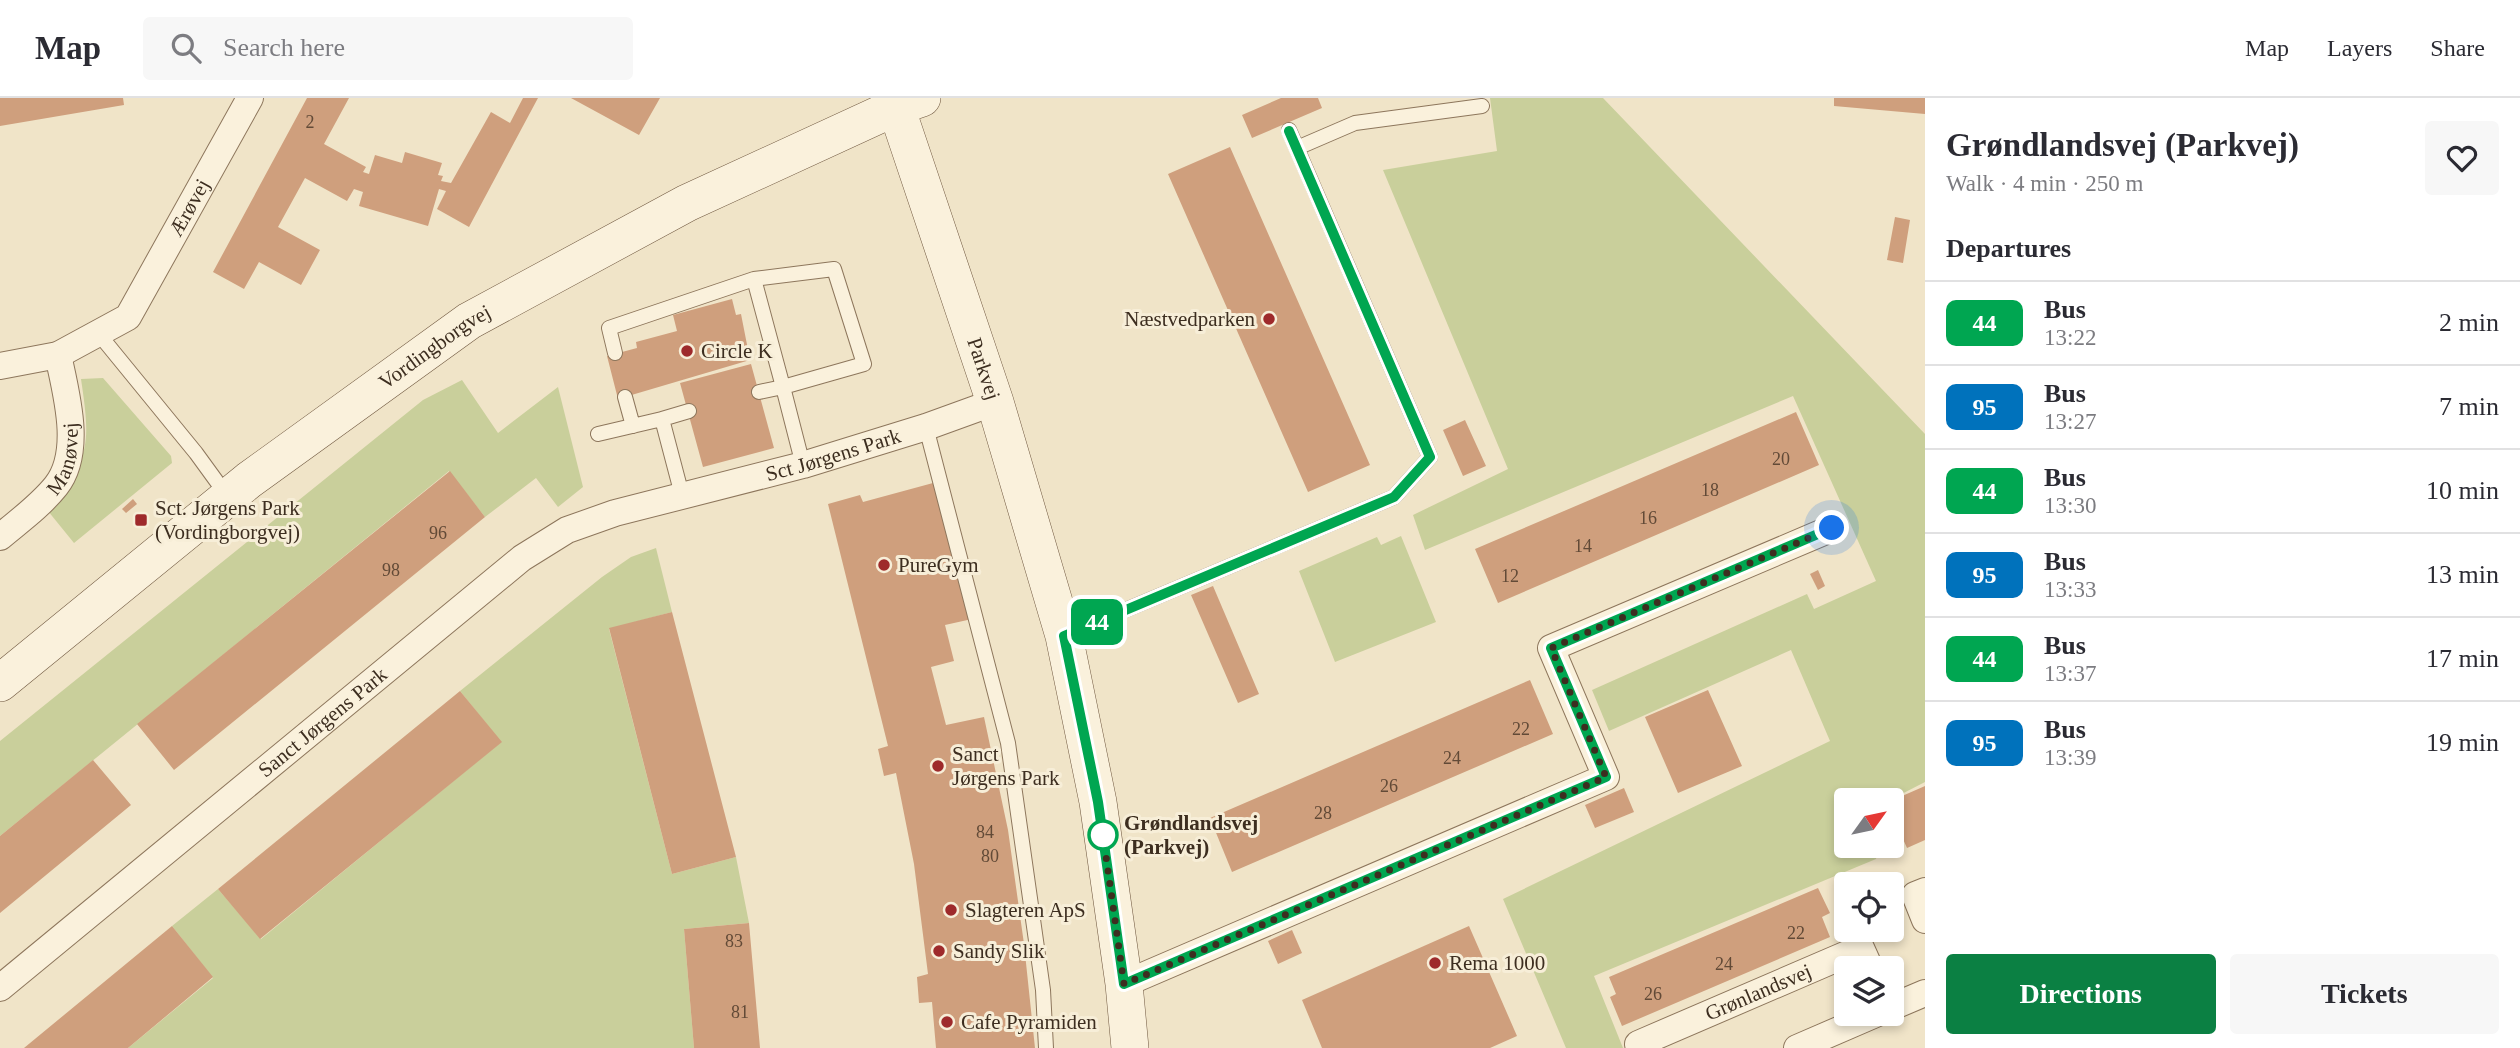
<!DOCTYPE html>
<meta charset="utf-8">
<style>
body{margin:0;font-family:"Times New Roman",serif;background:#f7f7f7;color:#2b2b33;height:100vh;display:flex;flex-direction:column;font-size:26px;white-space:nowrap}
*{box-sizing:border-box;margin:0}
p{font-size:23px;color:#7c7c81}
.icon{flex:none;width:38px;height:38px;fill:none;stroke:currentColor;stroke-width:2;stroke-linecap:round;stroke-linejoin:round}
.map{position:relative;flex:1;overflow:hidden}
.drawer{display:flex;flex-direction:column;background:#fff;width:595px}
.drawer>*{flex:none}
.badge{padding:0 14px;border-radius:10px;font-size:24px;line-height:46px}
.needle{width:46px;rotate:57deg}
.fabs{position:absolute;left:1834px;top:690px;display:grid;gap:14px}
.fabs a{display:grid;place-items:center;width:70px;height:70px;border-radius:7px;background:#fff;box-shadow:0 4px 10px #0003;font-size:35px}
.you{position:absolute;width:35px;height:35px;margin:-18px;border:5px solid #fff;border-radius:50%;background:#1a73e8;box-shadow:0 0 0 10px #1a73e833}
.map>.badge{position:absolute;translate:-50% -50%;box-shadow:0 0 0 4px #fff}
h2{padding:0 21px;font-size:26px;line-height:63px}
.round{display:grid;place-items:center;flex:none;width:74px;height:74px;border-radius:7px;background:#f7f7f7}
.head{display:flex;align-items:center;justify-content:space-between;height:119px;padding:0 21px}
h1{font-size:33px;font-weight:700;line-height:52px}
.cta{display:flex;gap:14px;margin-top:auto;padding:14px 21px}
.cta a{flex:1;height:80px;border-radius:7px;background:#0b8043;color:#fff;font-size:28px;font-weight:700;line-height:80px;text-align:center}
.cta a+a{background:#f7f7f7;color:#2b2b33}
ul{padding:0;list-style:none}
li{display:flex;align-items:center;gap:21px;height:84px;padding:0 21px;border-top:2px solid #e1e1e2}
li div{flex:1}
li b{display:block;font-size:26px}
li em{font-style:normal}
li .badge{min-width:77px;font-weight:700;text-align:center}
header{display:flex;align-items:center;gap:42px;box-sizing:border-box;height:98px;padding:0 35px;background:#fff;border-bottom:2px solid #e1e1e2}
header strong{font-size:33px}
nav{display:flex;gap:38px;margin-inline-start:auto;font-size:24px}
.search{width:490px;height:63px;background:#f7f7f7;display:flex;align-items:center;gap:18px;box-sizing:border-box;padding:0 24px;border-radius:7px;color:#7c7c81;font-size:26px}
main{display:flex;flex:1;min-height:0}
.map>svg:first-child{display:block}
.green{fill:#c9cf9b}
.building{fill:#cf9f7d}
.lines{fill:none;stroke-linecap:round;stroke-linejoin:round}
.lane-casing{stroke:#8d765c;stroke-width:16}
.street-casing{stroke:#8d765c;stroke-width:28}
.secondary-casing{stroke:#6f573f;stroke-width:38}
.lane{stroke:#faf1dc;stroke-width:14}
.street{stroke:#faf1dc;stroke-width:26}
.secondary{stroke:#faf1dc;stroke-width:37}
.line-casing{stroke:#fff;stroke-width:16}
.line{stroke:#00a651;stroke-width:10}
.walk{stroke:#3d2e20;stroke-width:7;stroke-dasharray:0 12.6}
.poi-dot{fill:#9e2a2b;stroke:#f7eed8;stroke-width:2.5}
.stop-dot{fill:#fff;stroke:#00a651;stroke-width:3.5}
.labels{text-anchor:middle;dominant-baseline:central;stroke-width:6;stroke-linejoin:round;paint-order:stroke}
.number-label{font-size:18px;fill:#624a37}
.street-label{font-size:21px;fill:#3d2e20;stroke:#f7eed8}
.poi-label{font-size:21px;fill:#3d2e20;stroke:#f7eed8;text-anchor:start}
.stop-label{font-size:21px;font-weight:bold;fill:#3d2e20;stroke:#f7eed8;text-anchor:start}
</style>
<header>
<strong>Map</strong>
<div class="search"><svg class="icon" aria-label="search" viewBox="0 0 24 24"><circle cx="10" cy="10" r="6"/><path d="M15 15l6 6"/></svg>Search here</div>
<nav><a>Map</a><a>Layers</a><a>Share</a></nav>
</header>
<main>
<div class="map">
<svg width="1925" height="950" viewBox="0 0 1925 950">
<rect width="100%" height="100%" fill="#f0e4c8"/>
<path class="green" d="M1490,0H1603L1925,336V684L1890,702H1846V747H1879L1876,761L1594,878L1623,950H1566L1503,801L1830,643L1791,552L1609,633L1592,592L1807,496L1814,511L1876,483L1793,298L1425,452L1413,417L1508,371L1383,72L1497,53Z
M103,280L171,358L172,365L74,445L48,413C90,359 91,348 81,281Z
M462,282L498,335L558,289L583,389L558,409L536,380L485,419L449,373L0,738V643L423,302Z
M1401,438L1436,524L1335,564L1299,473L1377,439L1381,447Z
M656,450L672,514L609,531L672,776L736,759L749,825L684,831L694,950H128L213,880L172,828L218,791L261,841L501,644L460,593L602,479L631,459Z"/>
<path class="building" d="M0,0H123L124,7L0,28Z
M307,0H349L324,46L366,69L363,74L369,76L375,57L402,65L405,54L442,65L438,77L443,78L441,83L451,85L491,14L510,25L523,0H538L469,129L437,111L446,93L439,91L428,128L359,108L363,94L354,91L347,103L305,80L278,129L320,152L301,187L259,164L244,191L213,174Z
M571,0H660L639,37Z
M1281,0H1318L1322,10L1252,40L1242,17Z
M1834,0H1925V16L1834,8Z
M1230,49L1370,367L1308,394L1168,76Z
M1895,119L1910,122L1903,165L1887,162Z
M732,201L736,217L741,216L750,262L618,301L607,258L637,250L636,244L677,233L673,217Z
M751,266L774,350L703,369L680,285Z
M1796,314L1819,367L1498,505L1475,451Z
M1465,322L1486,368L1463,378L1443,332Z
M450,373L485,419L174,672L137,626Z
M933,385L972,521L945,527L954,563L931,569L946,627L984,619L1008,732L1024,846L1035,950H936L932,904L919,905L917,879L928,876L914,766L896,675L884,678L878,651L888,648L828,406L860,397L863,404Z
M133,401L137,406L126,415L122,411Z
M1818,472L1825,488L1818,492L1810,476Z
M1213,488L1259,596L1238,605L1191,497Z
M672,514L736,759L672,776L609,530Z
M1530,582L1553,636L1232,774L1210,720Z
M1708,592L1742,668L1678,695L1645,619Z
M460,593L502,644L260,841L218,791Z
M93,662L131,707L0,815V738Z
M1925,688V742L1907,750L1894,721L1900,718L1893,702Z
M1624,690L1634,714L1595,730L1585,707Z
M1168,720L1171,733L1164,735L1161,721Z
M1818,790L1830,815L1822,819L1830,839L1622,928L1610,899L1616,896L1609,879Z
M749,825L760,950H694L684,831Z
M172,828L213,879L128,950H24Z
M1469,828L1517,938L1490,950H1322L1302,902Z
M1292,832L1302,855L1278,866L1268,843Z"/>
<g class="lines">
<defs>
<path id="lane" d="M1297,50L1355,25L1482,8
M98,235L196,355L228,399
M615,255L609,230L754,181L783,289L864,266L834,171L754,181
M759,294L783,289L803,367
M625,299L633,328
M926,329L1008,645L1043,892L1046,950
M598,336L662,321
M682,397L662,321L689,313
M1066,537L1394,399L1430,359L1289,32"/>
<g id="street">
<path id="s1" d="M0,268L58,257L128,219L250,0"/>
<path id="s2" d="M0,439C19,423 40,408 56,388C83,354 66,295 58,257"/>
<path d="M1925,793L1915,797L1925,822"/>
<path d="M1124,886L1606,679L1551,550L1833,430"/>
<path id="s3" d="M0,890L522,460L567,432L615,415L803,367L926,329L995,304"/>
<path d="M1892,909L1925,895"/>
<path id="s4" d="M1639,950L1638,946L1861,850L1870,870"/>
<path d="M1797,950L1878,915"/>
</g>
<g id="secondary">
<path id="s5" d="M896,9L995,304L1064,538L1098,704L1124,886L1130,950"/>
<path id="s6" d="M0,585L249,382L469,223L687,105L896,9L922,0"/>
</g>
</defs>
<use href="#lane" class="lane-casing"/>
<use href="#street" class="street-casing"/>
<use href="#secondary" class="secondary-casing"/>
<use href="#lane" class="lane"/>
<use href="#street" class="street"/>
<use href="#secondary" class="secondary"/>
</g>
<g class="lines">
<defs>
<path id="line" d="M1289,33L1430,359L1394,399L1064,538L1098,704L1124,886L1606,679L1551,550L1832,430"/>
</defs>
<use href="#line" class="line-casing"/>
<use href="#line" class="line"/>
<path class="walk" d="M1103,737L1102,730L1124,886L1606,679L1551,550L1832,430"/>
</g>
<g class="poi-dot">
<circle cx="1269" cy="221" r="7"/>
<circle cx="687" cy="253" r="7"/>
<rect x="134" y="415" width="14" height="14" rx="3.5"/>
<circle cx="884" cy="467" r="7"/>
<circle cx="938" cy="668" r="7"/>
<circle cx="951" cy="812" r="7"/>
<circle cx="939" cy="853" r="7"/>
<circle cx="1435" cy="865" r="7"/>
<circle cx="947" cy="924" r="7"/>
</g>
<circle class="stop-dot" cx="1103" cy="737" r="14"/>
<g class="labels">
<g class="number-label">
<text x="310" y="24">2</text>
<text x="1781" y="361">20</text>
<text x="1710" y="392">18</text>
<text x="1648" y="420">16</text>
<text x="438" y="435">96</text>
<text x="1583" y="448">14</text>
<text x="391" y="472">98</text>
<text x="1510" y="478">12</text>
<text x="1521" y="631">22</text>
<text x="1452" y="660">24</text>
<text x="1389" y="688">26</text>
<text x="1323" y="715">28</text>
<text x="985" y="734">84</text>
<text x="990" y="758">80</text>
<text x="1796" y="835">22</text>
<text x="734" y="843">83</text>
<text x="1724" y="866">24</text>
<text x="1653" y="896">26</text>
<text x="740" y="914">81</text>
</g>
<g class="street-label">
<text stroke="none"><textPath href="#s1" startOffset="264">Ærøvej</textPath></text>
<text stroke="none"><textPath href="#s6" startOffset="550">Vordingborgvej</textPath></text>
<text stroke="none"><textPath href="#s5" startOffset="276">Parkvej</textPath></text>
<text stroke="none"><textPath href="#s3" startOffset="1006">Sct Jørgens Park</textPath></text>
<text stroke="none"><textPath href="#s2" startOffset="105">Manøvej</textPath></text>
<text stroke="none"><textPath href="#s3" startOffset="418">Sanct Jørgens Park</textPath></text>
<text stroke="none"><textPath href="#s4" startOffset="135">Grønlandsvej</textPath></text>
</g>
<g class="poi-label">
<text x="1255" y="221" text-anchor="end">Næstvedparken</text>
<text x="701" y="253">Circle K</text>
<text x="155" y="410">Sct. Jørgens Park<tspan x="155" dy="24">(Vordingborgvej)</tspan></text>
<text x="898" y="467">PureGym</text>
<text x="952" y="656">Sanct<tspan x="952" dy="24">Jørgens Park</tspan></text>
<text x="965" y="812">Slagteren ApS</text>
<text x="953" y="853">Sandy Slik</text>
<text x="1449" y="865">Rema 1000</text>
<text x="961" y="924">Cafe Pyramiden</text>
</g>
<g class="stop-label">
<text x="1124" y="725">Grøndlandsvej<tspan x="1124" dy="24">(Parkvej)</tspan></text>
</g>
</g>
</svg>
<div class="fabs">
<a><svg class="needle" viewBox="-14 -14 28 28"><path d="M0-13l5 13h-10z" fill="#e53935"/><path d="M0 13l5-13h-10z" fill="#7c7c81"/></svg></a>
<a><svg class="icon" aria-label="locate" viewBox="0 0 24 24"><circle cx="12" cy="12" r="6"/><path d="M12 2v4M12 18v4M2 12h4M18 12h4"/></svg></a>
<a><svg class="icon" aria-label="layers" viewBox="0 0 24 24"><path d="M12 4l9 5-9 5-9-5zM3 14l9 5 9-5"/></svg></a>
</div>
<div class="you" style="left:1832px;top:430px"></div>
<b class="badge" style="left:1097px;top:524px;background:#00a651;color:#fff">44</b>
</div>
<section class="drawer">
<div class="head"><div><h1>Grøndlandsvej (Parkvej)</h1><p>Walk · 4 min · 250 m</p></div><a class="round"><svg class="icon" aria-label="heart" viewBox="0 0 24 24"><path d="M12 20l-8-8c-3-5 5-10 8-4 3-6 11-1 8 4z"/></svg></a></div>
<h2>Departures</h2>
<ul>
<li><span class="badge" style="background:#00a651;color:#fff">44</span><div><b>Bus</b><p>13:22</p></div><em>2 min</em></li>
<li><span class="badge" style="background:#0072bc;color:#fff">95</span><div><b>Bus</b><p>13:27</p></div><em>7 min</em></li>
<li><span class="badge" style="background:#00a651;color:#fff">44</span><div><b>Bus</b><p>13:30</p></div><em>10 min</em></li>
<li><span class="badge" style="background:#0072bc;color:#fff">95</span><div><b>Bus</b><p>13:33</p></div><em>13 min</em></li>
<li><span class="badge" style="background:#00a651;color:#fff">44</span><div><b>Bus</b><p>13:37</p></div><em>17 min</em></li>
<li><span class="badge" style="background:#0072bc;color:#fff">95</span><div><b>Bus</b><p>13:39</p></div><em>19 min</em></li>
</ul>
<div class="cta"><a>Directions</a><a>Tickets</a></div>
</section>
</main>
